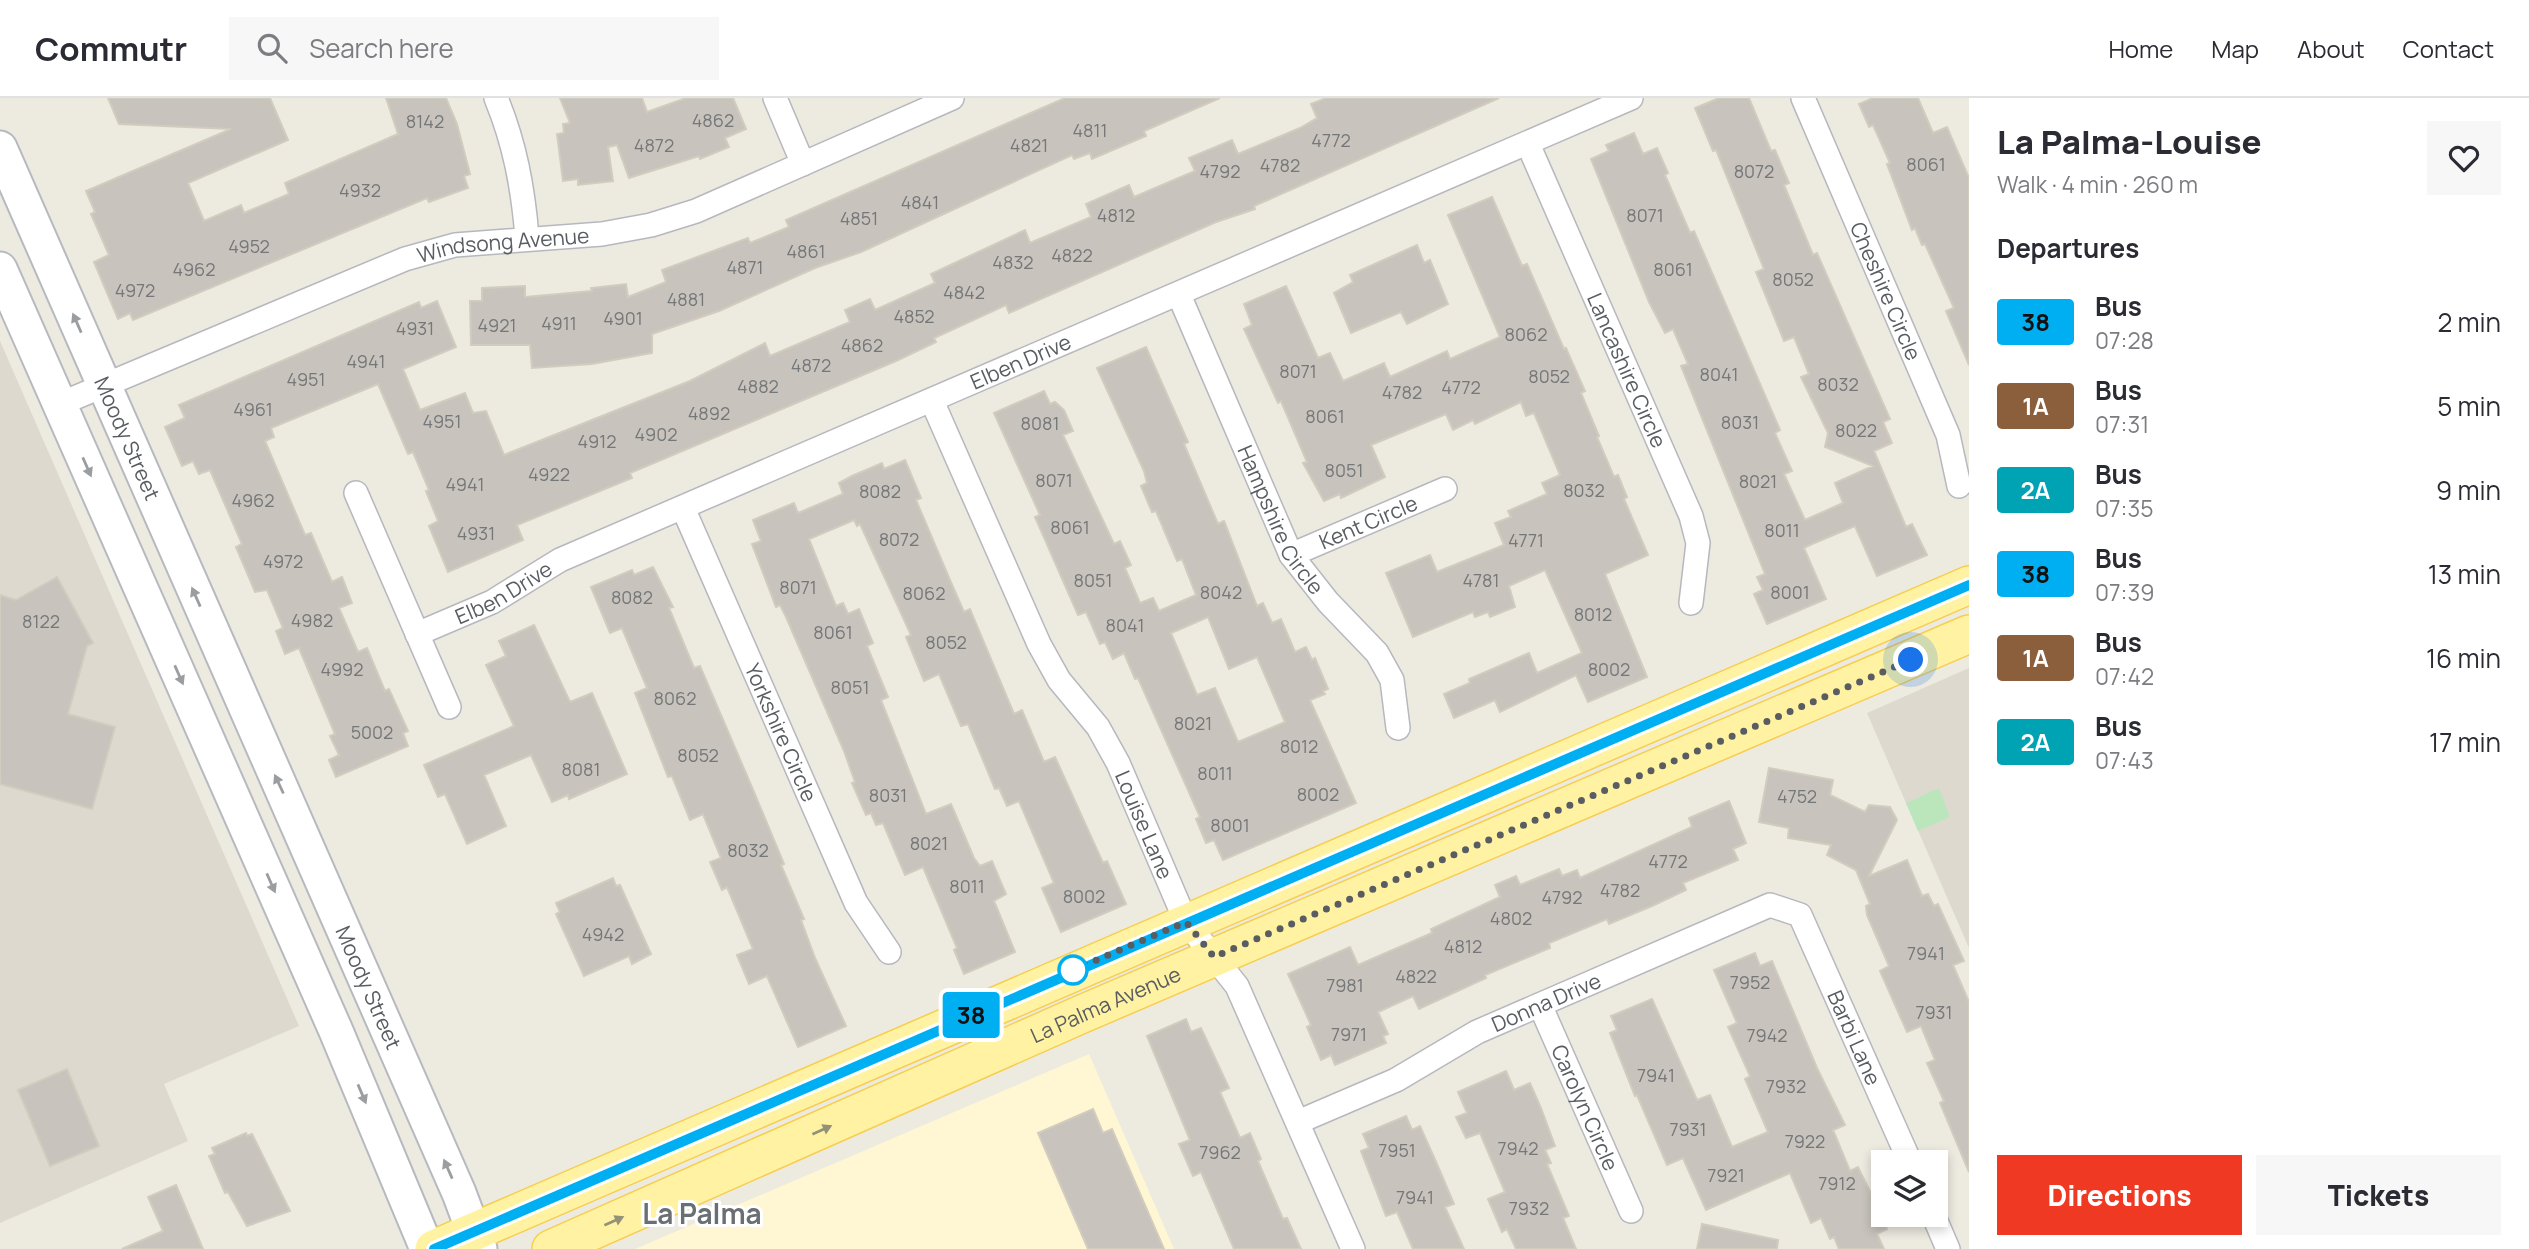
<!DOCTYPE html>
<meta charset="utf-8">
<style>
body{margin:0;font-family:Manrope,sans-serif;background:#f7f7f7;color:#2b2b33;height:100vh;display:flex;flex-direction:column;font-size:26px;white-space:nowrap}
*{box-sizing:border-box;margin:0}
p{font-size:23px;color:#7c7c81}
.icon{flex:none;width:38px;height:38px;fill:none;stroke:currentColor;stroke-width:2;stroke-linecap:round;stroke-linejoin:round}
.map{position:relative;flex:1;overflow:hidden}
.sheet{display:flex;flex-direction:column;background:#fff;width:560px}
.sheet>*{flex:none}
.badge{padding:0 14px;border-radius:5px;font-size:24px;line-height:46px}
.controls{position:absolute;left:1871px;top:1052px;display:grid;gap:14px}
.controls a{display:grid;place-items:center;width:77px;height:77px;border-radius:0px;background:#fff;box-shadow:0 4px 10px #0003;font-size:35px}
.you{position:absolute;width:35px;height:35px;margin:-18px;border:5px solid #fff;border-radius:50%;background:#1a73e8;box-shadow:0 0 0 10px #1a73e833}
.map>.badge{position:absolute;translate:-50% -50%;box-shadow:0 0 0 4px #fff}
h2{padding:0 28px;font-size:26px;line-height:63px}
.round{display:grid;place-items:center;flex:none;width:74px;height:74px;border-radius:0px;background:#f7f7f7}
.summary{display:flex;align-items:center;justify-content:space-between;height:119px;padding:0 28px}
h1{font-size:33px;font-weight:800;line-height:52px}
.cta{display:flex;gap:14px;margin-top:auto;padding:14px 28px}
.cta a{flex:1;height:80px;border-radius:0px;background:#f03922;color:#fff;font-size:28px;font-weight:800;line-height:80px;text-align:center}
.cta a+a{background:#f7f7f7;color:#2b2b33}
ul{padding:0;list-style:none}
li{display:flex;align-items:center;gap:21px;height:84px;padding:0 28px}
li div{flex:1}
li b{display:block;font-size:26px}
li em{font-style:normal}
li .badge{min-width:77px;font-weight:700;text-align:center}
header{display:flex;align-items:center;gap:42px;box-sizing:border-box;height:98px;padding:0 35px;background:#fff;border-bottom:2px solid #e1e1e2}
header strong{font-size:33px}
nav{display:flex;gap:38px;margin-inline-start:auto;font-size:24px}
.search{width:490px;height:63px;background:#f7f7f7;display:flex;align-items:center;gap:18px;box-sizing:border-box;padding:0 24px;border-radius:0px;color:#7c7c81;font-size:26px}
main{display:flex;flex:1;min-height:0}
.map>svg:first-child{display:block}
.commercial{fill:#fff6d3}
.education{fill:#ddd9cf}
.green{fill:#bbe6bc}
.building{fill:#c8c4bd;stroke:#d2ccbe;stroke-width:2;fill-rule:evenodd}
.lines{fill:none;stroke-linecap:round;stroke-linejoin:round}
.minor-casing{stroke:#b6b8be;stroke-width:26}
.secondary-casing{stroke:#b6bac0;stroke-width:37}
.primary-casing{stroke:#f7ce4e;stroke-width:40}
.minor{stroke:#fff;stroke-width:23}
.secondary{stroke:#fff;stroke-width:33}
.primary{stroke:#fff3a3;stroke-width:37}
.oneway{fill:#9b9ea1}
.oneway2{fill:#939279}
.line-casing{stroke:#fff;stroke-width:16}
.line{stroke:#00aff2;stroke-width:10}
.walk{stroke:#595d62;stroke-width:7;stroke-dasharray:0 12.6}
.stop-dot{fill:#fff;stroke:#00aff2;stroke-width:3.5}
.labels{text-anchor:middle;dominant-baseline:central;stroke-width:6;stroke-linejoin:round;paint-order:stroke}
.number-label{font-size:18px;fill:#757779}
.street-label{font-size:21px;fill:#595d62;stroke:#fff}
.district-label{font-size:28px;font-weight:bold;fill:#6a6f74;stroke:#fff}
</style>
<header>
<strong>Commutr</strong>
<div class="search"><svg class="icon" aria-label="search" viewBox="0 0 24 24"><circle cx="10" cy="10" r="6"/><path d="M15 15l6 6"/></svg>Search here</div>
<nav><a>Home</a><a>Map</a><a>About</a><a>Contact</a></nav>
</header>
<main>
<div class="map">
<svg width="1969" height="1151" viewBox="0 0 1969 1151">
<rect width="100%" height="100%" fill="#edeae0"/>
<path class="commercial" d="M1089,956L1174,1151H635Z"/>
<path class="education" d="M0,243L299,928L164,986L188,1043L0,1125Z
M1969,570V850L1867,615Z"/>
<path class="green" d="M1939,690L1950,719L1918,733L1906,705Z"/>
<path class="building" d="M108,0H270L288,42L188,85L204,123L241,107L244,115L289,96L285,85L398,36L386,0H446L457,26L470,76L464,78L468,90L429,104L427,100L133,222L130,215L118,221L94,164L109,157L91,116L95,114L86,93L231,31L119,26Z
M560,0H642L647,14L686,0H733L746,31L725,40L729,49L700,61L699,58L629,80L617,47L608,49L613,83L578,87V81L563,83L557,36L564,35L563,26L570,25Z
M1065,0H1220L1144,33L1146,38L1092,61L1090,55L1074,61L1072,57L861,154L815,170L719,213L652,236V255L592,266L532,270L530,247H471L470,203H482V190L525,188V199L592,193L591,190L626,186L628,199L666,184L662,172L748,140L750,145L789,129L786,122Z
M1326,0H1499L1254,108L1255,111L1216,124L1009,215L1006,207L934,240L936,244L896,263L630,375L632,380L517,427L523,442L448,474L429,428L438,423L426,393L429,392L413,354L408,356L378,286L271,330L274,339L265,343L305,437L311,435L332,484L342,479L352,505L339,510L358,554L367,550L385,593L389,591L408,633L403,635L408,648L336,679L329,662L339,657L330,638L335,636L299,550L285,556L276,533L283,530L267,492L255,494L236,449L242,446L210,372L199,376L193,363L182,368L165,329L185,320L179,307L419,204L421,210L437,203L456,249L403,271L420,312L465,295L473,315L486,313L504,357L690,283L765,245L770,258L850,224L845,212L870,201L875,212L935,185L931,176L1025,132L1030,145L1091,119L1086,106L1129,87L1134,99L1195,73L1189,60L1232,42L1238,56L1300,30L1317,20L1311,6Z
M1719,0H1749L1771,53L1775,52L1789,85L1784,87L1813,157L1817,155L1890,321L1883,324L1892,345L1874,353L1906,429L1912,426L1927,457L1877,478L1855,428L1812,446L1804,450L1826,501L1767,526L1754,496L1763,492L1757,479L1765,476L1681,268L1688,266L1673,231L1665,235L1649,204L1591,61L1609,53L1606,47L1634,35L1643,56L1657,50L1668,75L1665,77L1690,135L1694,133L1780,332L1775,335L1792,373L1784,376L1805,422L1843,405L1835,385L1873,368L1825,349L1828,335L1801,279L1809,276L1794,239L1784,243L1756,174L1764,171L1716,52L1713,53L1695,10Z
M1873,0H1918L1933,35L1947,29L1969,80V267L1946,213L1954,210L1925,146L1922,147L1915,130L1912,132L1887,66L1890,65L1873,27L1869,29L1859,6Z
M1492,99L1522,168L1527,166L1564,251L1566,250L1585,293L1581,295L1599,338L1597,339L1614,379L1618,377L1627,399L1624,401L1648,457L1605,476L1647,579L1588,604L1576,577L1500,614L1495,602L1454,620L1444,596L1470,585L1469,581L1529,555L1537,575L1582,555L1545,472L1509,488L1515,509L1490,519L1488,514L1475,519L1473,514L1413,539L1386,475L1430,457L1437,474L1504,447L1495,425L1511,419L1508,413L1547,396L1542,385L1560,377L1534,315L1526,318L1521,304L1475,326L1473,322L1453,332L1446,316L1371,347L1385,379L1341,400L1340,396L1324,403L1303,365L1307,364L1281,303L1278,305L1244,231L1252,227L1244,206L1286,188L1318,260L1330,255L1343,283L1384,265L1390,279L1447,253L1450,261L1500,239L1448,117Z
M1417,147L1424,165L1430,162L1448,206L1407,226L1401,214L1351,235L1334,195L1353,184L1350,177Z
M1146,249L1188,344L1184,346L1218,426L1224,423L1257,508L1263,505L1272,525L1281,521L1295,554L1306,549L1312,562L1315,560L1328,591L1323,593L1325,596L1310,602L1356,705L1223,762L1214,742L1206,745L1196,721L1200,719L1138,580L1135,581L1124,555L1113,561L1105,544L1100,546L1086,514L1078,517L1035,419L1040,417L994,315L1044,293L1050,306L1055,304L1064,312L1073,333L1063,337L1114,446L1120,443L1131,467L1125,470L1140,505L1153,500L1159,513L1196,497L1182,461L1177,463L1156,413L1152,414L1141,388L1147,385L1144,373L1097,270ZM1208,519L1229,571L1257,559L1285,624L1238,644L1215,590L1197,597L1171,535Z
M905,362L921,400L916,402L950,482L964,514L970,511L1014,616L1022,612L1044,664L1055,659L1103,765L1107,763L1126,806L1061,834L1042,790L1054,785L1019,703L1007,708L999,690L995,691L968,626L961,628L939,576L924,583L906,539L911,537L860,426L857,428L854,422L809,441L836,508L843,505L848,516L859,511L873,545L867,548L888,599L881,602L926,716L951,706L974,760L980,768L992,763L1006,796L994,803L1015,854L964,876L954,852L957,850L923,769L905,777L883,725L876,727L871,715L866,717L852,685L855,684L844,653L786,519L780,507L776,509L752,446L761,443L753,422L794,405L798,415L843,396L839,385L852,378L882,365L884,371Z
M653,469L673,509L669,510L694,570L700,568L754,694L784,766L781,767L804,821L801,822L815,860L846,928L798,949L767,878L749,886L737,857L753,851L727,789L722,792L710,764L721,760L703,716L690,722L672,678L668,679L635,595L647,590L622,530L610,535L591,489L632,472L634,477Z
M57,479L93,545L87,548L68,616L115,629L92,711L0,686V497L16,502Z
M534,527L570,604L592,595L627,676L569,701L568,697L552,704L531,657L484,677L506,728L467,746L445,696L438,699L424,667L514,628L486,567L506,558L499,543Z
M1769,670L1833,682L1830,697L1865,714L1869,707L1890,709L1897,722L1869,778L1907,762L1922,798L1928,796L1934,808L1938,806L1964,863L1953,867L1969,904V1074L1940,1005L1944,1003L1927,965L1935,962L1921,928L1907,934L1880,873L1889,868L1867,817L1866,808L1870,806L1856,772L1827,757L1831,747L1788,740L1789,730L1759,724Z
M1729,703L1746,745L1733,751L1738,762L1683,785L1686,792L1652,808L1609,826L1607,821L1549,845L1550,850L1485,877L1486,880L1419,911L1413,898L1378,914L1388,936L1383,938L1386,945L1335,967L1331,957L1321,962L1307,929L1311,927L1288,876L1350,849L1358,867L1432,835L1431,831L1500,799L1495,787L1516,778L1520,787L1559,771L1562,778L1577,772L1580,780L1692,729L1689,720Z
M613,780L616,788L620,787L651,856L632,866L629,858L584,878L556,816L560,814L556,805Z
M1755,855L1760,868L1772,863L1817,970L1845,1027L1833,1032L1850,1073L1858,1069L1876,1105L1887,1131L1877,1136L1884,1151H1839L1834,1139L1830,1141L1821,1120L1811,1125L1790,1075L1706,1112L1683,1060L1667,1067L1637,997L1635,998L1610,935L1617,932L1611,918L1652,901L1697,1002L1710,997L1732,1049L1768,1034L1745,981L1750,978L1728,929L1737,925L1714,872Z
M1186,921L1191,934L1201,930L1229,990L1220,994L1240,1040L1250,1035L1261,1061L1258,1063L1283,1121L1287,1120L1301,1151H1234L1201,1074L1193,1078L1179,1046L1190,1042L1147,938Z
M67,971L99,1048L50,1068L18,992Z
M1506,973L1514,992L1530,985L1541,1010L1555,1048L1545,1052L1551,1065L1547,1066L1569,1118L1563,1120L1576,1151H1516L1507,1131L1502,1134L1488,1101L1505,1094L1480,1035L1466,1040L1456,1019L1467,1015L1458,994Z
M1093,1011L1103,1035L1112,1031L1164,1151H1088L1038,1035Z
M1406,1018L1412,1032L1420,1028L1437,1066L1454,1106L1445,1109L1464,1151H1413L1397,1114L1386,1118L1361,1053L1369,1050L1363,1036Z
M246,1035L247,1038L252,1036L290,1113L247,1128L228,1094L225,1095L209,1058L215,1056L212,1050Z
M176,1087L203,1151H122L163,1133L148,1099Z
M1702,1126L1778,1142L1777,1151H1697Z"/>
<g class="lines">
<defs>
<g id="minor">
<path d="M496,0C515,46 523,90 527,139"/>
<path d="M775,0L803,66"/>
<path id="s1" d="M1803,0L1948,337L1959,388"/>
<path id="s2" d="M1528,46L1691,418L1698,445L1691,505"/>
<path id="s3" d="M1179,197L1291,457L1328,504L1377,555L1392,582L1398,630"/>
<path id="s4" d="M932,303L1039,546L1059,582L1098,629L1118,665L1186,824L1237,888L1353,1151"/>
<path id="s5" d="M60,306L405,161L455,147L602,136L651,127L696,113L952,0"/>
<path d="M356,395L449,609"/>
<path id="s6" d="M683,410L856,805L889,854"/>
<path id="s7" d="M1291,457L1445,391"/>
<path id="s8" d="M417,536L492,504L560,462L1631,0"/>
<path id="s9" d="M1540,907L1631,1113"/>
<path id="s10" d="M1298,1024L1396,982L1477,934L1770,807L1800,817L1910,1064"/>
<path d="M1933,1116L1948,1151"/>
</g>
<g id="secondary">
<path id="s11" d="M0,50L459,1095L480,1151"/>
<path d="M0,171L336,933L427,1151"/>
</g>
<g id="primary">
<path d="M434,1151L1969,487"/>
<path id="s12" d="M551,1151L1082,916L1969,536"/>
</g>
</defs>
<use href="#minor" class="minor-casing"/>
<use href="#secondary" class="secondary-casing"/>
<use href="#primary" class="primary-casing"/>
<use href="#minor" class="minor"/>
<use href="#secondary" class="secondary"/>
<use href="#primary" class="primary"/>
</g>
<defs><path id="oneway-solid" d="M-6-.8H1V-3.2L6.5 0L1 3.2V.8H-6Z" transform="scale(1.75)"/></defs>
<g class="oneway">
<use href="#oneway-solid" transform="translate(77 225) rotate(-114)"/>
<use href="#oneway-solid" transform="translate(87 369) rotate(66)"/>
<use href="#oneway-solid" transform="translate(196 499) rotate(-114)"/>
<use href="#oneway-solid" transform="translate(179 577) rotate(66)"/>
<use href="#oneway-solid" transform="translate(279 686) rotate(-115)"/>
<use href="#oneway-solid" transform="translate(271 785) rotate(66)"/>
<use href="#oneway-solid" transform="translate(362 996) rotate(67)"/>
<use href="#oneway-solid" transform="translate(448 1071) rotate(-114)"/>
</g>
<g class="oneway2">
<use href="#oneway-solid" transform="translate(822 1032) rotate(-24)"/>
<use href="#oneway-solid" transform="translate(614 1123) rotate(-24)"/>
</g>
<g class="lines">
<defs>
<path id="line" d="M434,1151L1969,487"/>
</defs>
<use href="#line" class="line-casing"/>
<use href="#line" class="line"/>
<path class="walk" d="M1073,872L1186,824L1214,859L1911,562"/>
</g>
<circle class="stop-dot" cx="1073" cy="872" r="14"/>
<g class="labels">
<g class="number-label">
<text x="713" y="22">4862</text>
<text x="425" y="23">8142</text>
<text x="1090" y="32">4811</text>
<text x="1331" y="42">4772</text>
<text x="654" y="47">4872</text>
<text x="1029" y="47">4821</text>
<text x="1926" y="66">8061</text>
<text x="1280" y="67">4782</text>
<text x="1220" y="73">4792</text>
<text x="1754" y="73">8072</text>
<text x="360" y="92">4932</text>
<text x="920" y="104">4841</text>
<text x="1116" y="117">4812</text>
<text x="1645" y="117">8071</text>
<text x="859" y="120">4851</text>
<text x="249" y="148">4952</text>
<text x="806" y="153">4861</text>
<text x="1072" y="157">4822</text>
<text x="1013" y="164">4832</text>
<text x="745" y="169">4871</text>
<text x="194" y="171">4962</text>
<text x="1673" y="171">8061</text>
<text x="1793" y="181">8052</text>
<text x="135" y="192">4972</text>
<text x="964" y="194">4842</text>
<text x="686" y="201">4881</text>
<text x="914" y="218">4852</text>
<text x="623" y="220">4901</text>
<text x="559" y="225">4911</text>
<text x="497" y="227">4921</text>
<text x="415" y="230">4931</text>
<text x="1526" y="236">8062</text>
<text x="862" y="247">4862</text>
<text x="366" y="263">4941</text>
<text x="811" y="267">4872</text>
<text x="1298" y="273">8071</text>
<text x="1719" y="276">8041</text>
<text x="1549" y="278">8052</text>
<text x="306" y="281">4951</text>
<text x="1838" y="286">8032</text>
<text x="758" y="288">4882</text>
<text x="1461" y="289">4772</text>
<text x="1402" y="294">4782</text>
<text x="253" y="311">4961</text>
<text x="709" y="315">4892</text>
<text x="1325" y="318">8061</text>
<text x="442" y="323">4951</text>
<text x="1740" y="324">8031</text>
<text x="1040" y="325">8081</text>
<text x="1856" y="332">8022</text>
<text x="656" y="336">4902</text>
<text x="597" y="343">4912</text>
<text x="1344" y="372">8051</text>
<text x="549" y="376">4922</text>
<text x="1054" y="382">8071</text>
<text x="1758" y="383">8021</text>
<text x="465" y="386">4941</text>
<text x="1584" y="392">8032</text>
<text x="880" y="393">8082</text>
<text x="253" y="402">4962</text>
<text x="1070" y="429">8061</text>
<text x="1782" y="432">8011</text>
<text x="476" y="435">4931</text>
<text x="899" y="441">8072</text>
<text x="1526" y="442">4771</text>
<text x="283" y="463">4972</text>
<text x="1093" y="482">8051</text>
<text x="1481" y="482">4781</text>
<text x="798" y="489">8071</text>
<text x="1221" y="494">8042</text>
<text x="1790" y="494">8001</text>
<text x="924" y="495">8062</text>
<text x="632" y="499">8082</text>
<text x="1593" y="516">8012</text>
<text x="312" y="522">4982</text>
<text x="41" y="523">8122</text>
<text x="1125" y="527">8041</text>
<text x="833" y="534">8061</text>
<text x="946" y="544">8052</text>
<text x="342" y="571">4992</text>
<text x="1609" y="571">8002</text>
<text x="850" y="589">8051</text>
<text x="675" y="600">8062</text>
<text x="1193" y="625">8021</text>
<text x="372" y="634">5002</text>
<text x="1299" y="648">8012</text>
<text x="698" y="657">8052</text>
<text x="581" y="671">8081</text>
<text x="1215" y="675">8011</text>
<text x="1318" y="696">8002</text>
<text x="888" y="697">8031</text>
<text x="1797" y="698">4752</text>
<text x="1230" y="727">8001</text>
<text x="929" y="745">8021</text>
<text x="748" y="752">8032</text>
<text x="1668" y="763">4772</text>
<text x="967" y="788">8011</text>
<text x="1620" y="792">4782</text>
<text x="1084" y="798">8002</text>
<text x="1562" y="799">4792</text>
<text x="1511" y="820">4802</text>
<text x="603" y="836">4942</text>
<text x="1463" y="848">4812</text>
<text x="1926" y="855">7941</text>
<text x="1416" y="878">4822</text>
<text x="1750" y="884">7952</text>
<text x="1345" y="887">7981</text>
<text x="1934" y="914">7931</text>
<text x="1349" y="936">7971</text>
<text x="1767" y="937">7942</text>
<text x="1656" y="977">7941</text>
<text x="1786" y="988">7932</text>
<text x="1688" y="1031">7931</text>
<text x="1805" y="1043">7922</text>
<text x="1518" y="1050">7942</text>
<text x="1397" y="1052">7951</text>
<text x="1220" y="1054">7962</text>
<text x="1726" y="1077">7921</text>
<text x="1837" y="1085">7912</text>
<text x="1415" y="1099">7941</text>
<text x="1529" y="1110">7932</text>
</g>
<g class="street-label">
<text stroke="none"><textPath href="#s5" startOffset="474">Windsong Avenue</textPath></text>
<text stroke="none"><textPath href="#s1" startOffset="210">Cheshire Circle</textPath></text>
<text stroke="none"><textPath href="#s8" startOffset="663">Elben Drive</textPath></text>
<text stroke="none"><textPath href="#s2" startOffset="247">Lancashire Circle</textPath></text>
<text stroke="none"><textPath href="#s11" startOffset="317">Moody Street</textPath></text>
<text stroke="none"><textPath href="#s3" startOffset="247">Hampshire Circle</textPath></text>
<text stroke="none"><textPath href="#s7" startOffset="84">Kent Circle</textPath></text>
<text stroke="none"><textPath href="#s8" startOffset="96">Elben Drive</textPath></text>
<text stroke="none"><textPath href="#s6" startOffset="245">Yorkshire Circle</textPath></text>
<text stroke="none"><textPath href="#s4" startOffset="476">Louise Lane</textPath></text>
<text stroke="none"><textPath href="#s11" startOffset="917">Moody Street</textPath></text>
<text stroke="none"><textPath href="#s10" startOffset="276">Donna Drive</textPath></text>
<text stroke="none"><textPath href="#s12" startOffset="606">La Palma Avenue</textPath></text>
<text stroke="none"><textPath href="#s10" startOffset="686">Barbi Lane</textPath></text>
<text stroke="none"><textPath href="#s9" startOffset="112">Carolyn Circle</textPath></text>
</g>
<g class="district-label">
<text x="702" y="1115">La Palma</text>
</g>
</g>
</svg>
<div class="controls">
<a><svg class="icon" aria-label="layers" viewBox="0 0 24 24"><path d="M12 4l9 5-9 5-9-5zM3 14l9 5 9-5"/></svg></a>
</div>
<div class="you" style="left:1911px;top:562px"></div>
<b class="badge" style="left:971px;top:917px;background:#00aff2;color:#111">38</b>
</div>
<section class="sheet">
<div class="summary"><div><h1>La Palma-Louise</h1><p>Walk · 4 min · 260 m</p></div><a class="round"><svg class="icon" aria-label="heart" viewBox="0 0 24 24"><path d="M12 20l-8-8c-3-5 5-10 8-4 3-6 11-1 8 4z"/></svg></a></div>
<h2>Departures</h2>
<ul>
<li><span class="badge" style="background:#00aff2;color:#111">38</span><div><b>Bus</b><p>07:28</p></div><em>2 min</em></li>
<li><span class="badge" style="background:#8b5e3c;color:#fff">1A</span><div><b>Bus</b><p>07:31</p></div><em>5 min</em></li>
<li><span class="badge" style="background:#00a3b4;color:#fff">2A</span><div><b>Bus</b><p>07:35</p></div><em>9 min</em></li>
<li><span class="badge" style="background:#00aff2;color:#111">38</span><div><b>Bus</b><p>07:39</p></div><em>13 min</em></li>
<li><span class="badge" style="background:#8b5e3c;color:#fff">1A</span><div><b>Bus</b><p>07:42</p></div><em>16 min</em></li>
<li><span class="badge" style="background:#00a3b4;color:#fff">2A</span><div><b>Bus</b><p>07:43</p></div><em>17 min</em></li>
</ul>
<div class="cta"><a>Directions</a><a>Tickets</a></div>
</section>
</main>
